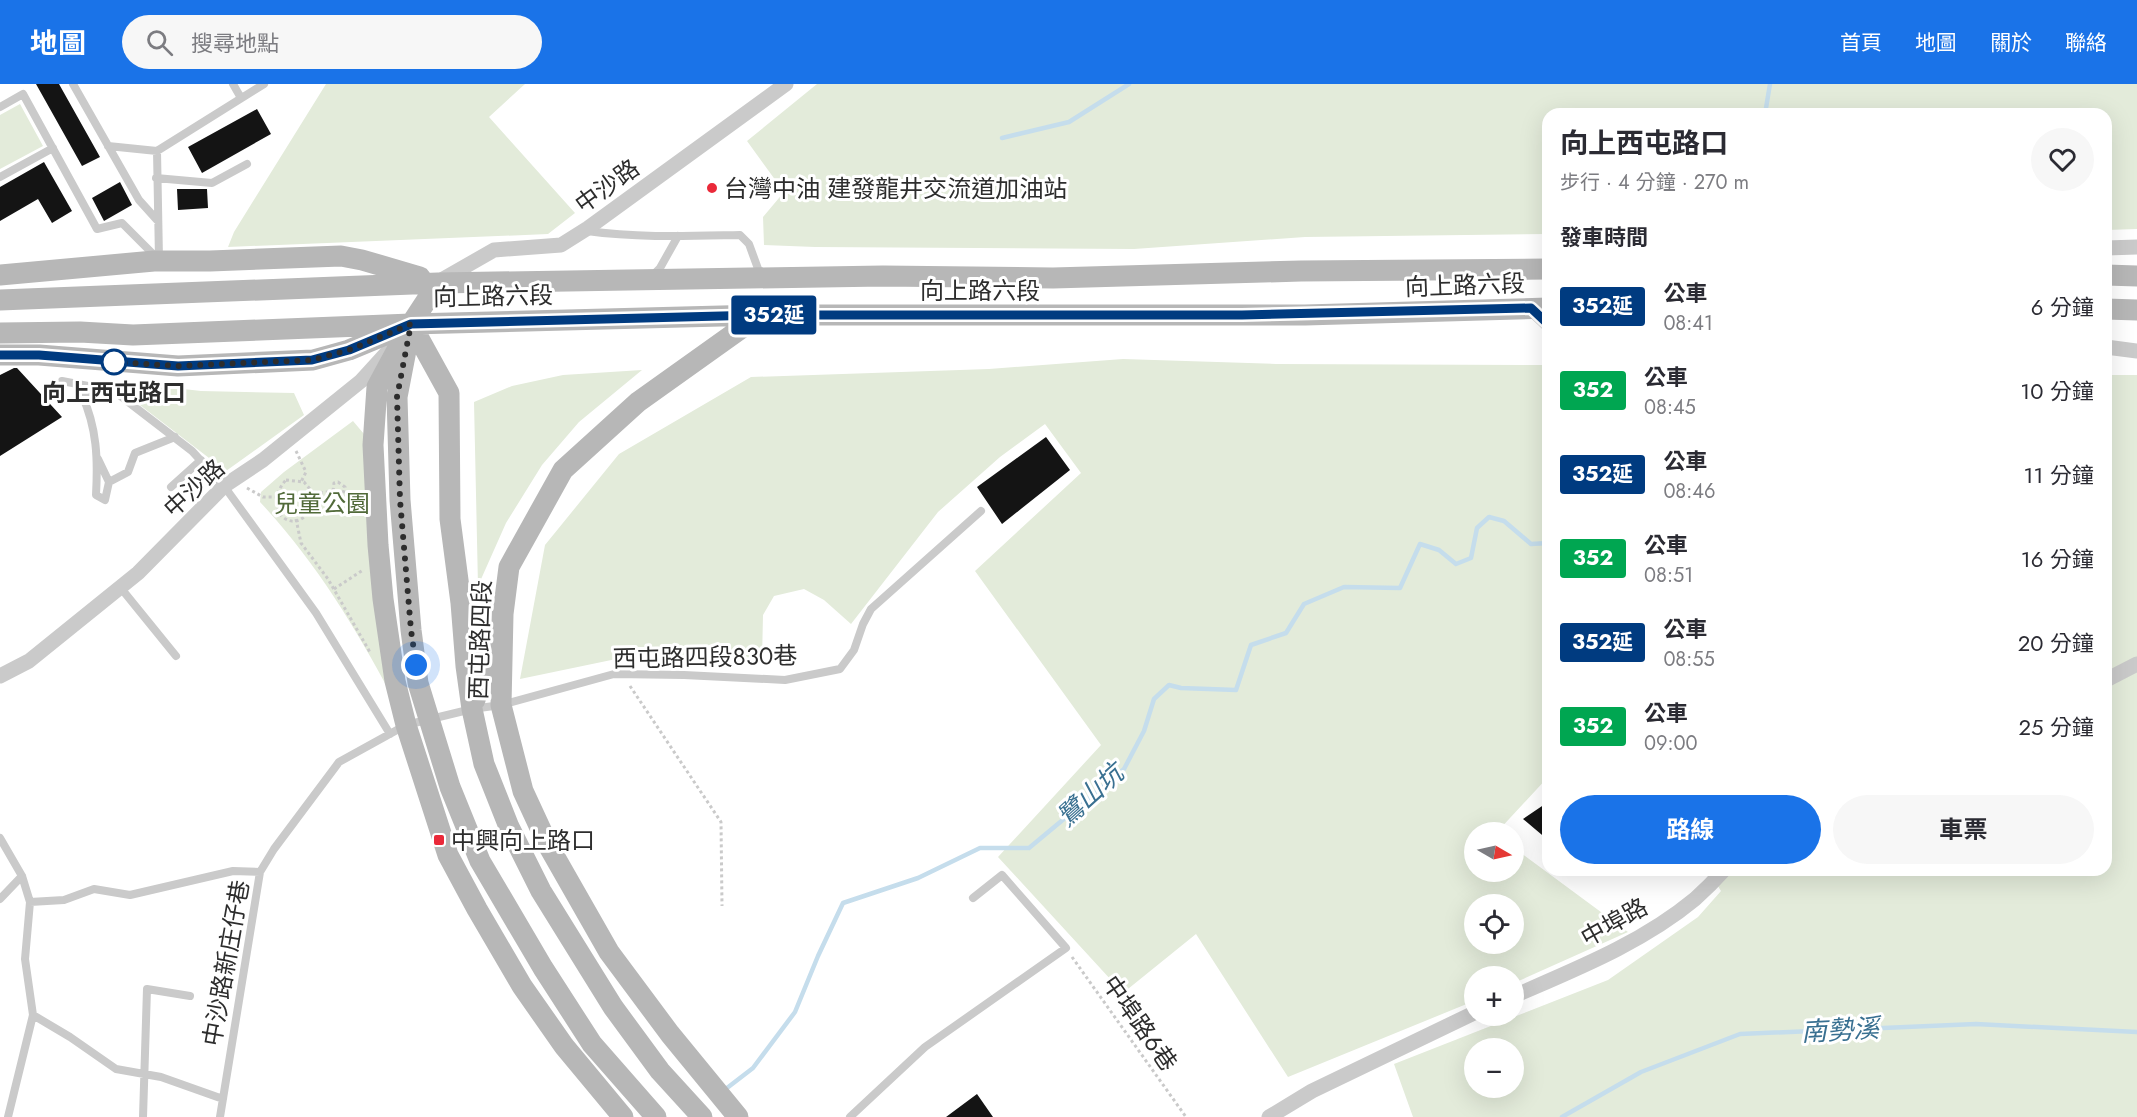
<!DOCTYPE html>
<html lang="zh-TW">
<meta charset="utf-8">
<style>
body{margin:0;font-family:Jost,"Noto Sans TC",sans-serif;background:#f7f7f7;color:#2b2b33;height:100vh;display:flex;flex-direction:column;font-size:22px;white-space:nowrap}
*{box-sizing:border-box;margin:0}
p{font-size:20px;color:#7c7c81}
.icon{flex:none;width:33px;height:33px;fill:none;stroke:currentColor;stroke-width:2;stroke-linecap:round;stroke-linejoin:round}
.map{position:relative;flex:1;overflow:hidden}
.panel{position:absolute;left:1542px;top:24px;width:570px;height:768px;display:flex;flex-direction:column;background:#fff;border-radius:18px;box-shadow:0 6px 24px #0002}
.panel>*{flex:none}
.badge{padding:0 12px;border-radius:4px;font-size:21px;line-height:39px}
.needle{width:39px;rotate:99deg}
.buttons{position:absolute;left:1464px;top:738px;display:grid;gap:12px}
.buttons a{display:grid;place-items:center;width:60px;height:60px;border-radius:50%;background:#fff;box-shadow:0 6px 24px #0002;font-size:30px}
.you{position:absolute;width:30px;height:30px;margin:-15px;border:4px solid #fff;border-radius:50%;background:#1a73e8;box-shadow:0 0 0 9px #1a73e833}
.map>.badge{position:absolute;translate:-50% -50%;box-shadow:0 0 0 3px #fff}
h2{padding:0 18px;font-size:22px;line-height:54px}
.round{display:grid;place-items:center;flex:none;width:63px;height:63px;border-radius:32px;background:#f7f7f7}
.overview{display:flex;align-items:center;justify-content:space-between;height:102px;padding:0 18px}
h1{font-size:28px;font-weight:700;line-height:45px}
.action{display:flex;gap:12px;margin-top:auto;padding:12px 18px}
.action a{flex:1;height:69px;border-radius:36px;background:#1a73e8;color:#fff;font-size:24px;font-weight:700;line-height:69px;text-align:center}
.action a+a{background:#f7f7f7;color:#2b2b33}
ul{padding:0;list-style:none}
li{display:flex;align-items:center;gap:18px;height:84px;padding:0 18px}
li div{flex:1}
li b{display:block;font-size:22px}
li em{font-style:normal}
li .badge{min-width:66px;font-weight:700;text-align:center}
header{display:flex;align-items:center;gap:36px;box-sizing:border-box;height:84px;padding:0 30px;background:#1a73e8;color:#fff}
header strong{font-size:28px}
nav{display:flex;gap:33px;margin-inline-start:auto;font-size:21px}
.search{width:420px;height:54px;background:#f7f7f7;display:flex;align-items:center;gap:15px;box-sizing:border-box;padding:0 21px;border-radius:33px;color:#7c7c81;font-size:22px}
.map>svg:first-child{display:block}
.green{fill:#e3ebda;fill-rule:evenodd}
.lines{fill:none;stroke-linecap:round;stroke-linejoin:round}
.stream{stroke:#c5ddec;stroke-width:4.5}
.building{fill:#141414}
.path{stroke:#cacaca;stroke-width:3;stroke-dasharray:3 3;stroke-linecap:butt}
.lane{stroke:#cacaca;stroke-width:8}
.street{stroke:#cacaca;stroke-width:15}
.secondary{stroke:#b7b7b7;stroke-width:21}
.line-casing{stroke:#fff;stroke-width:14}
.line{stroke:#003b80;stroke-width:9}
.walk{stroke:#2d2d2d;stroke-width:6;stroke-dasharray:0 10.8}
.poi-dot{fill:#ea2939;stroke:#fff;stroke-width:2}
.stop-dot{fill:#fff;stroke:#003b80;stroke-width:3}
.labels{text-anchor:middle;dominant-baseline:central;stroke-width:6;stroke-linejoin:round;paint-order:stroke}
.street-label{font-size:24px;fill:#2d2d2d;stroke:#fff}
.poi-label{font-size:24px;fill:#2d2d2d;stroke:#fff;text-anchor:start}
.stop-label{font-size:24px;font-weight:bold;fill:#2d2d2d;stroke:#fff}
.park-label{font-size:24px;fill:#516a39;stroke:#fff}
.water-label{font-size:26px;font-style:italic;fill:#397091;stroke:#fff}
</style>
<header>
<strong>地圖</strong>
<div class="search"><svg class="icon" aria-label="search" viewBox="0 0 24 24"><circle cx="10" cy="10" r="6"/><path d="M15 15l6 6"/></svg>搜尋地點</div>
<nav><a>首頁</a><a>地圖</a><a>關於</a><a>聯絡</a></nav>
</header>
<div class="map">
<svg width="2137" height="1033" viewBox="0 0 2137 1033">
<rect width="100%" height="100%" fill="#fff"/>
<path class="green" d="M326,0H525L489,33L575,129L548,150L228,163L234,148Z
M817,0H2137V145L2106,146V30H1548V150L1305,153L1134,165L815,163L764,161L763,133L784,108L747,57Z
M20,20L43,62L0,85V31Z
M1123,275L1276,280L1548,281V693L1497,748H1474V788H1514V764L1628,848L1514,899V892H1474V917L1288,993L1196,850L1123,909L998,773L1101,661L975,487L1081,389L1045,340L1000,373L938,428L851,540L824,516L804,505L774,512L763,531L762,576L645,569L520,595L545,461L619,370L751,293L989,285ZM1474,820H1514V860H1474Z
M642,286L579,338L542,381L506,439L478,502L474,318L512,302L563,291Z
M2106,291H2137V1033H1413L1394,980L1608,896L1698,833L1721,807L1708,786H2106ZM1474,964H1514V1004H1474Z
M140,300L201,307L294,309L304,331L226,387L119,305Z
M353,337L364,350L392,612C354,541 315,477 260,418L261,408L284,388Z"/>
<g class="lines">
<path class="stream" d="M1765,30L1770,0
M1002,54L1069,38L1129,0
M727,1004L753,984L795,928L818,872L843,819L918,794L980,764H1029L1124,685L1144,647L1154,615L1169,601L1181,604L1236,606L1251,561L1286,549L1304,520L1344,503L1400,504L1420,460L1439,466L1456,480L1471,474L1477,444L1489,433L1504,437L1531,460L1548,459
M1562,1033L1641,988L1740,950L1976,940L2137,948"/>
</g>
<path class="building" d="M36,0H59L100,73L82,82Z
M257,25L271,50L202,89L188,63Z
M44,78L72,127L52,139L38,115L0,137V103Z
M120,98L132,121L104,137L92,114Z
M177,105H207L208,124L178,126Z
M14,284H17L62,333L0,372V291Z
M1046,353L1070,386L1002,440L977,403Z
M1548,718V756L1523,735Z
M977,1010L993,1033H946Z"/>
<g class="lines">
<path class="path" d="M296,367L306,388L301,398
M286,396L304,398L314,410C315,425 300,445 284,434C271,425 277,405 286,396Z
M247,404L263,413H276
M343,409L345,403L338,398L334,399L333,407L336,411L343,409L358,416
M314,410L333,407
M296,435L301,459L328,495L371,570
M334,505L363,486
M630,602L721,738L722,822
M1072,873L1186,1033"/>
<path class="lane" d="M73,0L139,116L157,136
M233,0L241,14
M0,23L23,10L97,145L122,139L156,173
M108,62L157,67
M0,93L53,64
M156,94L212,99L247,80
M587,147C638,154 688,152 740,151L749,160L761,193
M159,175L157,67L264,0
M653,191L660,184L678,152
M62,297L114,307L192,367L224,402L316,529L390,650
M99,305L82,311C97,344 98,375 96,411L105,416L109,398L128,388L135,369L175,353
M98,375L109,398
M171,403L201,376
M120,503L176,572
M0,754L22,792L30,818L25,875L33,931L8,1033
M0,815L22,792
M30,818L64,816L94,805L130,811L233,787L260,788
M33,931L70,953L116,985L161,993L223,1015
M143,1033L147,905L190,912
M220,1033L260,788L274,765L339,678L406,641L472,625L501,621L614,590L684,591L785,596L840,585L854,566L863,540L871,525L981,427
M850,1033L925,963L1066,864L1002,791L973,814"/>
<path class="street" d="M2106,164L2137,163
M438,198L494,166L561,161L588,144L786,0
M1531,224L1548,240
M2106,263L2137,267
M0,592L29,577L138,489L224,402L263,376L361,297L392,263
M2106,596L2137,580
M1514,912C1576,885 1642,859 1695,815C1705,806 1715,796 1724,786
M1269,1033L1312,1007L1474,929"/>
<path class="secondary" d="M0,191L154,177H210L341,172L362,176L420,193
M2106,191L2137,192
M438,199L411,240L377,303L373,361L378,461L383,515L395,597L406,641L448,771L477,825L522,902L564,962L623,1033
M0,216L438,199L883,192L1053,194L1301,187L1548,185
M2106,225L2137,226
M411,240L449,309L450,435L461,519L466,582L472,625L484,680L509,743L541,807L613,923L660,987L702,1033
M0,249L80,248L133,251L411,240L760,231H1305L1548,224
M407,261L397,313L400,416L411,546L418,599L450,703L480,777L543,884L592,960L656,1033
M0,271H39L178,282L313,276L349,266L397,246
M475,616L495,535
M738,1033L670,950L609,868L548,761L523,707L501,621L503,530L509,483L563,386L638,318L760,231"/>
</g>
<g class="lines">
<defs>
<path id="line" d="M0,271H39L178,282L312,276L349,266L411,240L760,231H1242L1531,224L1548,240"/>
</defs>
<use href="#line" class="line-casing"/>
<use href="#line" class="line"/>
<path class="walk" d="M114,278L178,282L312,276L349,266L411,240L397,313L400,416L411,546L416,581"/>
</g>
<g class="poi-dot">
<circle cx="712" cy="104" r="6"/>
<rect x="433" y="750" width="12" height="12" rx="3"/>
</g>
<circle class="stop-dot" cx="114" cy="278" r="12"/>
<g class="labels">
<g class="street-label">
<text transform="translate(607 102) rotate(-36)">中沙路</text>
<text transform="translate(1465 201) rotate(-2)">向上路六段</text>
<text x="980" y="206">向上路六段</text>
<text transform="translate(493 212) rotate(-1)">向上路六段</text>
<text transform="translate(194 404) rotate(-42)">中沙路</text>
<text transform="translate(480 556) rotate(-88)">西屯路四段</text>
<text transform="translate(705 573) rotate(-1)">西屯路四段830巷</text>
<text transform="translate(1614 838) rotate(-29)">中埠路</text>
<text transform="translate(226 879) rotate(-80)">中沙路新庄仔巷</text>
<text transform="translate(1140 939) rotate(55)">中埠路6巷</text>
</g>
<g class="poi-label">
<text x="724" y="104">台灣中油 建發龍井交流道加油站</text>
<text x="451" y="756">中興向上路口</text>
</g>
<g class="stop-label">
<text x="114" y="308">向上西屯路口</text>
</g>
<g class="park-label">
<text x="322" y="419">兒童公園</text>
</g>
<g class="water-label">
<text transform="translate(1090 711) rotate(-42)">鷺山坑</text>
<text transform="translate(1840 946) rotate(-3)">南勢溪</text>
</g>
</g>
</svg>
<div class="buttons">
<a><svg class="needle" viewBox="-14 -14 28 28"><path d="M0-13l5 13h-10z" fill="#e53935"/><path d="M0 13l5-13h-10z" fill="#7c7c81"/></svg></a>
<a><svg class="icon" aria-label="locate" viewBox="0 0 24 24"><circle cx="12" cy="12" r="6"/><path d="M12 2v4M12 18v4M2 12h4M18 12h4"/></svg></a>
<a>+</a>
<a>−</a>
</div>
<div class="you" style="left:416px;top:581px"></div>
<b class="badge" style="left:774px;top:231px;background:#003b80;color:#fff">352延</b>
<section class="panel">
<div class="overview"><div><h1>向上西屯路口</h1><p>步行 · 4 分鐘 · 270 m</p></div><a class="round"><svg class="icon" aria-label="heart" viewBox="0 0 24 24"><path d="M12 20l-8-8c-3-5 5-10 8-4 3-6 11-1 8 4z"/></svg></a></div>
<h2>發車時間</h2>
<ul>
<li><span class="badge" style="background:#003b80;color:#fff">352延</span><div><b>公車</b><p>08:41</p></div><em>6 分鐘</em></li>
<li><span class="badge" style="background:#00a651;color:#fff">352</span><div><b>公車</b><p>08:45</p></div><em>10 分鐘</em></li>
<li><span class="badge" style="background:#003b80;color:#fff">352延</span><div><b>公車</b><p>08:46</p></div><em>11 分鐘</em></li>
<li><span class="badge" style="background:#00a651;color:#fff">352</span><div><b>公車</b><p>08:51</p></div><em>16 分鐘</em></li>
<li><span class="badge" style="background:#003b80;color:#fff">352延</span><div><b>公車</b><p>08:55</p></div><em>20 分鐘</em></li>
<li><span class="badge" style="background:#00a651;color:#fff">352</span><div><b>公車</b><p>09:00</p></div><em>25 分鐘</em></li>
</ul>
<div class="action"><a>路線</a><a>車票</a></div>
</section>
</div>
